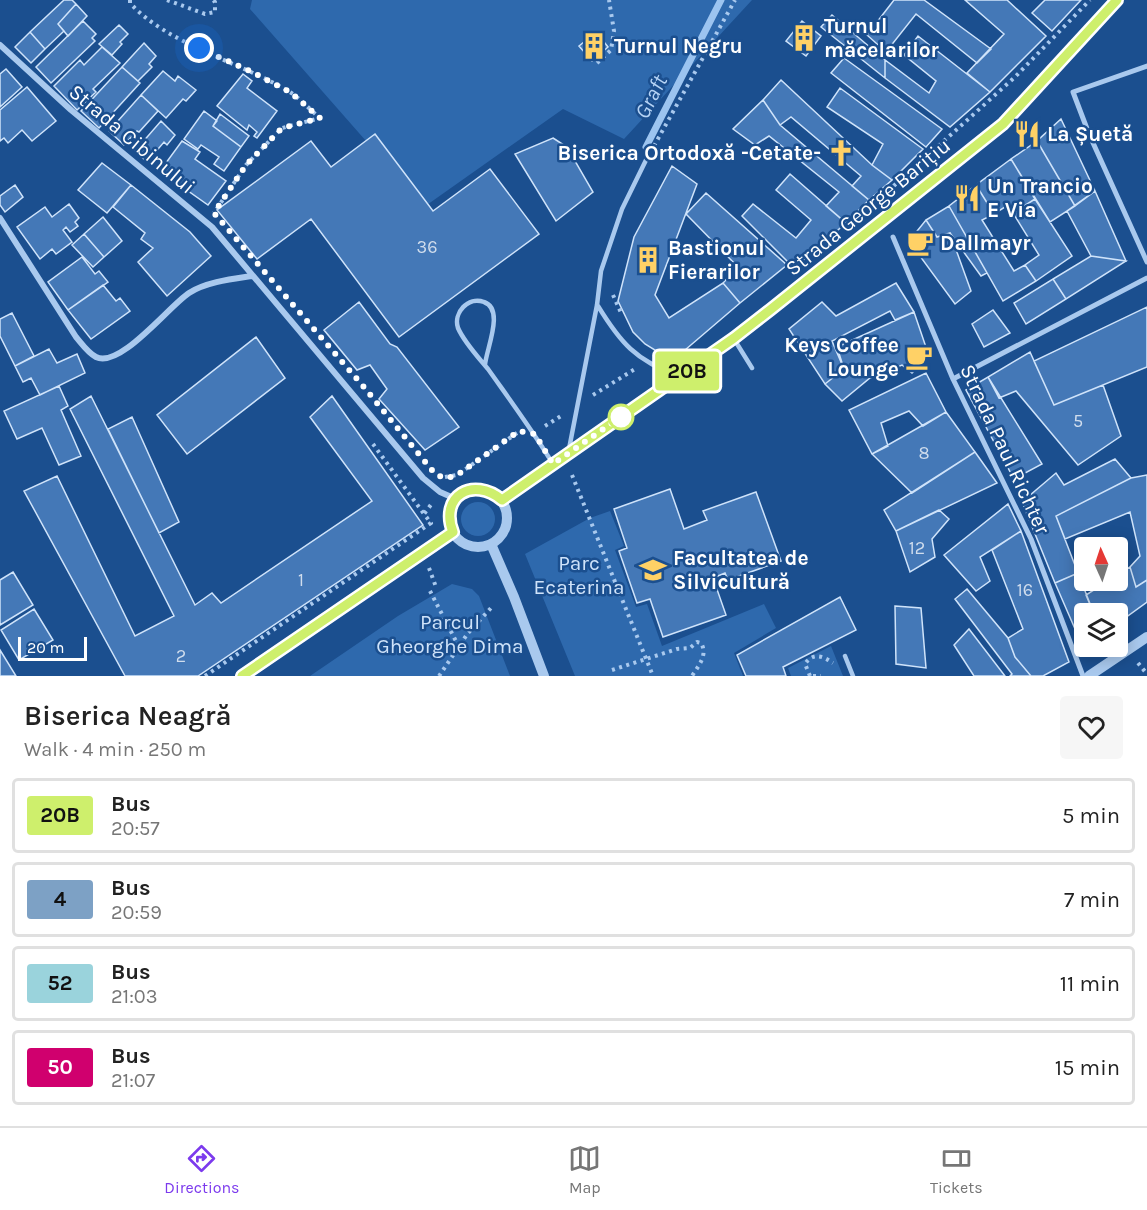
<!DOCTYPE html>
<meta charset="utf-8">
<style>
body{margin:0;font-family:Karla,sans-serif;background:#f6f6f6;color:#222;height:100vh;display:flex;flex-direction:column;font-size:22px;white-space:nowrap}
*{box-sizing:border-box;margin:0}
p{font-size:20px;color:#767676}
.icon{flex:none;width:33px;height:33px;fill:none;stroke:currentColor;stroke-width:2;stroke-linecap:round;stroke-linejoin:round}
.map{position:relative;height:676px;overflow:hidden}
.panel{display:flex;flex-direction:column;background:#fff;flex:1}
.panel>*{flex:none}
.badge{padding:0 12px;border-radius:4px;font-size:21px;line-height:39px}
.needle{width:39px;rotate:357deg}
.tools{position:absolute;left:1074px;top:537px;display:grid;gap:12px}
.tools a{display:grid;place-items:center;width:54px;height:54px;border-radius:6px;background:#fff;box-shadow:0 3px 15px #0003;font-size:30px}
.scale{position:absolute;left:18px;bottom:15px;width:69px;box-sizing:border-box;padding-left:6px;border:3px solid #fff;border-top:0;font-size:16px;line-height:21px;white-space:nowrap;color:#fff;-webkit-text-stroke:4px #1b4f8f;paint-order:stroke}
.you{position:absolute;width:30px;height:30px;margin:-15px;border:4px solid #fff;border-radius:50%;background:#1a73e8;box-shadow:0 0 0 9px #1a73e833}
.map>.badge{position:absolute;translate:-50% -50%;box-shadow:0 0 0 3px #fff}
.round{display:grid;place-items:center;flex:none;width:63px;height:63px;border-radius:6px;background:#f6f6f6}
.headline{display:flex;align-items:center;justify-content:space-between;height:102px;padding:0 24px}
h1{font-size:28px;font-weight:600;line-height:45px}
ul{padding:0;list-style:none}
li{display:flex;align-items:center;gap:18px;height:75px;margin:0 12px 9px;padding:0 12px;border:3px solid #e0e0e0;border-radius:6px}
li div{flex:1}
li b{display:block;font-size:22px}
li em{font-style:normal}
li .badge{min-width:66px;font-weight:700;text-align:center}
.menu{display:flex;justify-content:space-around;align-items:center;height:84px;border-top:2px solid #e0e0e0;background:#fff;font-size:16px;color:#767676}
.menu a{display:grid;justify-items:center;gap:3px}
.menu .selected{color:#7c3aed}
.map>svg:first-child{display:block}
.green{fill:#2e69ad}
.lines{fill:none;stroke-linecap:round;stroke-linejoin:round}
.stream{stroke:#9cc4f0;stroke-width:7}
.building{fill:#4478b7;stroke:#cfe3fa;stroke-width:1.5}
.path{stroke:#a9c9ee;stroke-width:4;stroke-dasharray:3 4.5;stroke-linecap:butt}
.service{stroke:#a9c9ee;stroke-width:4.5}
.pedestrian{stroke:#a9c9ee;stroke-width:5}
.minor{stroke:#a9c9ee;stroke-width:6}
.tertiary{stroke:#a9c9ee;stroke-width:10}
.line-casing{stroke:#fff;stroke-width:14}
.line{stroke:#ceef6c;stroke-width:9}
.walk{stroke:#fff;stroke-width:6;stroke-dasharray:0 10.8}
.stop-dot{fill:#fff;stroke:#ceef6c;stroke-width:3}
.labels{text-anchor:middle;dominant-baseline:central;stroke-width:5;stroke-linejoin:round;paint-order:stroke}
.number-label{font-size:18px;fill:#d0dded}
.poi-label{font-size:21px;font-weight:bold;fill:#fff;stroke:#1b4f8f;text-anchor:start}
.street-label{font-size:21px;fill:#fff;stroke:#1b4f8f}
.park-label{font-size:21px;fill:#cfe3fa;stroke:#1b4f8f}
.water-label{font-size:22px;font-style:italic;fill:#b5d3f5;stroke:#1b4f8f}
</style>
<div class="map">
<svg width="1147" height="676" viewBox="0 0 1147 676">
<rect width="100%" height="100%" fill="#1b4f8f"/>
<path class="green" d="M252,0H752L624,139L563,109L424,207L250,9Z
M461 519a17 17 0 1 1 34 0a17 17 0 1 1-34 0Z
M610,511L624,546L615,550L636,607L647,604L662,646L764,604L776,628L734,653L743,676H575L525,554L590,518Z
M452,584L472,589L479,596L510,676H310L398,616Z
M831,646L843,676H791L788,668Z"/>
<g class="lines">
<path class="stream" d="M646,147L721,0"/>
</g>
<path class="building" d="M64,0H72L76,4L58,24L64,31L45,49L30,32Z
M894,0H924L991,49L977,63L916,14L886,52L867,35Z
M965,0H1007L1046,36L990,92L967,73L1004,34Z
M1045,0H1081L1052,31L1032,13Z
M76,4L87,16L68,36L58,24Z
M832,15L885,60V78L821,27Z
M83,21L96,34L92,38L95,41L51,83L36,67Z
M802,21L821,36L806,56L786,41Z
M119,25L128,34L120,42L122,44L112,55L99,44Z
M30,32L45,49L31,63L15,47Z
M596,32L608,47L592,61L579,46Z
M918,36L990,92L950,127L885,78V60L929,93L936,81L904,55Z
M144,43L156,56L149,64L152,67L138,81L122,67Z
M102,47L120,63L93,89L96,92L77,110L54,86L80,60L84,65Z
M844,58L942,129L926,147L831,73Z
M122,67L140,83L99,128L81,111Z
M6,69L22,87L0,107V74Z
M163,71L175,81L178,76L196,90L186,101L183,99L166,118L141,95Z
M243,74L252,81L247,88L277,111L257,138L254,136L257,132L249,125L247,130L217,106Z
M781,80L872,165L892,180L869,200L852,186L861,176L791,117L780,125L763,100Z
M27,87L56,121L32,141L22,130L8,143L4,138L0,141V110Z
M840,88L923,149L892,180L872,165L883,144L827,107Z
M141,95L158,111L139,132L137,131L124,145L109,131Z
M763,100L780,125L869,200L846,223L826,206L839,192L769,136L755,145L733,129Z
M204,111L217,121L213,126L241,147L224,171L214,164L219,157L201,145L198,149L184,139Z
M220,114L249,136L241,147L213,126Z
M1061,119L1095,191L1075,206L1037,141Z
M161,121L175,135L167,145L164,142L147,162L135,151Z
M375,134L433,211L490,169L539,234L399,337L311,219L257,259L217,210L311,141L331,167Z
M553,138L567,147L593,192L556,221L515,154Z
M182,141L200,152L195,159L226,181L208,205L160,171Z
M1037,141L1075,206L1050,222L1011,159Z
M1011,159L1035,199L1013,213L1008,205L994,214L976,185Z
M102,163L131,185L107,213L78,190Z
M672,166L697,184L655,295L669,318L723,283L740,303L678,356L658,352L645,344L633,332L618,301L634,237Z
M790,174L846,223L794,268L742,216L753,204L796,238L811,220L776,190Z
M15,185L23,197L5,212L0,205V196Z
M131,185L190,232L211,256L167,296L138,262L153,248L141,239L145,233L113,207Z
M976,185L994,214L982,220L1014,271L1025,265L1036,281L1003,301L949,206Z
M1095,191L1126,261L1091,256L1067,211Z
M706,193L787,265L740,303L723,283L738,267L686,214Z
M1035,199L1072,256L1036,281L1025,265L1039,255L1013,213Z
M69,204L79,218L75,222L78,226L70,232L66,227L63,230L72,242L56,254L52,249L40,259L17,227L45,207L52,217Z
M949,206L987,273L981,276L950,233L937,237L926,220Z
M103,217L122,241L104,257L84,234Z
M926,220L937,237L950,233L971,291L955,304L909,241Z
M84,234L104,257L93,267L72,245Z
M1091,256L1126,261L1066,299L1053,279Z
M82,257L95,274L99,271L108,282L68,310L48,282Z
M1053,279L1066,299L1026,324L1014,303Z
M896,283L914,312L895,320L890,311L832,341L844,369L825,384L789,329L822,302L836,316Z
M103,285L116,301L120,298L130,311L91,339L68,310Z
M359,302L390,344L397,347L459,427L425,450L379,399L387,389L370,365L357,370L324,330Z
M1147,307V367L1054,405L1034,361Z
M993,310L1010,333L984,347L972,324Z
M914,312L929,356L912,373L902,365L870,378L842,401L825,384L844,369L837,347Z
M12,313L34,356L15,366L0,336V319Z
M256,337L285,378L187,454L157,415Z
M49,349L57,363L77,354L85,373L40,395L31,378L23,382L15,366Z
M1030,352L1054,405L1103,385L1121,436L1078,465L1016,391L999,398L988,377Z
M926,373L946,412L923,426L909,411L881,423L888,446L872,454L849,410Z
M988,377L1042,464L1014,479L966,390Z
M59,386L68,406L61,410L81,456L59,465L42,428L17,439L4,411Z
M91,396L195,605L212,593L221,603L372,501L310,417L332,396L423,525L198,676H125L24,491L57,476L135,636L174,616L70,409Z
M946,412L975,452L912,493L872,454Z
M132,417L179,522L159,533L108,429Z
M975,452L997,483L896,531L884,510Z
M1115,459L1131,478L1056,516L1078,573L1055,583L1022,502L1056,473L1064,485Z
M1147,475V580L1136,587L1130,567L1140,556L1130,512L1065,539L1056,516L1131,478Z
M670,489L684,529L707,520L703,511L756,492L781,561L728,580L725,573L713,578L726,615L663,637L650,599L637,603L619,551L627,548L614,509Z
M1008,504L1021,531L980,557L990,581L976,591L944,555Z
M939,510L949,519L932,539L935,557L910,572L896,531Z
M1021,531L1069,662L1043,676H1031L1015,657L1008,638L1023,629L992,550Z
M1130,567L1136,587L1147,580V602L1118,623V614H1094L1086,595L1109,580H1118V575Z
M13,572L33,605L0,625V580Z
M1078,573L1094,614H1084V644L1082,645L1055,583Z
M967,589L1008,638L1015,657L1031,676H1010L1012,674L955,599Z
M840,597L856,630L783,667L786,676H746L737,655Z
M895,606L921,608L926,668L896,664Z
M34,609L53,640L19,660L1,630Z
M969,629L1005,676H974L954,645Z
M0,650L16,676H0Z"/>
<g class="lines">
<path class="path" d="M130,0V3C167,44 240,62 288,91C299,97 309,109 320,118L282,128L246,165L214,213
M167,0L205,14L215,12V2L213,0
M597,63L611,50L614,31L609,0
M654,146L735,0
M888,191L1014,78L1090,0
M613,295L622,315
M593,395L635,369
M545,426L561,416
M373,444L424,514
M572,475L653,676
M445,477L457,475L517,433
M429,568L436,587
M430,591L459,647
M1138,663L1147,674
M612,670L677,649L690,648L697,642L701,643C708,655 699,665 692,676
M205,676L431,523L424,514L433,502
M439,676L468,633L491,608
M810,676L805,664C813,652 823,656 833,663
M813,676H821"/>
<path class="service" d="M598,306C620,342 636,361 677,375
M734,339L752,368
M485,365C486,350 505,309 484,302C468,296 453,313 458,328C464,342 478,357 488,369C510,400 533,431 553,464
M569,449L597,305L601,271L622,209L648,156
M845,656L853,676"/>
<path class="pedestrian" d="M1147,66L1073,92L1089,134L1147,262
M893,237L953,379L1031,539L1083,676
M953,379L1147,278"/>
<path class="minor" d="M0,45L71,110L212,227L423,478L440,492L456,499
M0,218L76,337C82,344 88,353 96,357C120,369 169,306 189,293C206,282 232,279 252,276"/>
<path class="tertiary" d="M449 518a29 29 0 1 1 58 0a29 29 0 1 1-58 0Z
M502,500L734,338L1003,124L1117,0
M491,544L514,597L544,676
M242,676L453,532
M1089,676L1147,637"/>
</g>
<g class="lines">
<defs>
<path id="line" d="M242,676L453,532C439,496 473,476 502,500L734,338L770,310L1003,124L1117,0"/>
</defs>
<use href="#line" class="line-casing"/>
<use href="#line" class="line"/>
<path class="walk" d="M199,48L250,71L290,92L320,118L282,128L246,165L214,213L363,386L436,475L447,478L457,475L519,431L535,434L553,464L625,414L621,417"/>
</g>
<defs>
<symbol id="building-bare" viewBox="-9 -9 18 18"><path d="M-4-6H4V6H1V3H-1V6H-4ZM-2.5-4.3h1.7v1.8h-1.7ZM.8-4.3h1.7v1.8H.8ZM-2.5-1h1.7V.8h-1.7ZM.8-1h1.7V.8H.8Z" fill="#ffd166" stroke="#1b4f8f" stroke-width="2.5" paint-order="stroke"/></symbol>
<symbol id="restaurant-bare" viewBox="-9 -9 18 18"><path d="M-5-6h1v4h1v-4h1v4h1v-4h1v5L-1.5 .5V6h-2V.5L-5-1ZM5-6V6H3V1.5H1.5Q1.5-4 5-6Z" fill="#ffd166" stroke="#1b4f8f" stroke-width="2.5" paint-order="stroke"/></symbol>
<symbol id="church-bare" viewBox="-9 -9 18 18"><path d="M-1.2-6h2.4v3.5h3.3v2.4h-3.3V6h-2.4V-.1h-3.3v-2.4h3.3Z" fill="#ffd166" stroke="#1b4f8f" stroke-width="2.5" paint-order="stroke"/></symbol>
<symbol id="cafe-bare" viewBox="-9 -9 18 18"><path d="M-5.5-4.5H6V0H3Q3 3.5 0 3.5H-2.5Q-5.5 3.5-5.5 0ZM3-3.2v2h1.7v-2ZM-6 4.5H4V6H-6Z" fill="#ffd166" stroke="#1b4f8f" stroke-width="2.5" paint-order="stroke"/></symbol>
<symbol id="university-bare" viewBox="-9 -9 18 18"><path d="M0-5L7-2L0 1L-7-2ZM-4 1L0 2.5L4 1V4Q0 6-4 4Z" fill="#ffd166" stroke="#1b4f8f" stroke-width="2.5" paint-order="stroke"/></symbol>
</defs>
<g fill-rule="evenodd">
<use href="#building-bare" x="785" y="19" width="38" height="38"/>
<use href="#building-bare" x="575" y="27" width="38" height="38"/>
<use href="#restaurant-bare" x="1008" y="115" width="38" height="38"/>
<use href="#church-bare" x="822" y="134" width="38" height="38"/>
<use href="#restaurant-bare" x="948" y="179" width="38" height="38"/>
<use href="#cafe-bare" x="901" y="224" width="38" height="38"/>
<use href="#building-bare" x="629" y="241" width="38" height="38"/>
<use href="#cafe-bare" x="900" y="338" width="38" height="38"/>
<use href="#university-bare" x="634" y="551" width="38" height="38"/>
</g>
<circle class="stop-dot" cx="621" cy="417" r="12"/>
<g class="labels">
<g class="number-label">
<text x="427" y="247">36</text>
<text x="1078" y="421">5</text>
<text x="924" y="453">8</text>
<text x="917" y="548">12</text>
<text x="301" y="580">1</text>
<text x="1025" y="590">16</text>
<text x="181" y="656">2</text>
</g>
<g class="poi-label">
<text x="824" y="26">Turnul<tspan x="824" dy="24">măcelarilor</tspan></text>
<text x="614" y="46">Turnul Negru</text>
<text x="1047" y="134">La Șuetă</text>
<text x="821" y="153" text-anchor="end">Biserica Ortodoxă -Cetate-</text>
<text x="987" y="186">Un Trancio<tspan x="987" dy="24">E Via</tspan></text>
<text x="940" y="243">Dallmayr</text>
<text x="668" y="248">Bastionul<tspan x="668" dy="24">Fierarilor</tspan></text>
<text x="899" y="345" text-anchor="end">Keys Coffee<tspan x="899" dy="24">Lounge</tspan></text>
<text x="673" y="558">Facultatea de<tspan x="673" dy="24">Silvicultură</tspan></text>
</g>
<g class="street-label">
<text transform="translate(132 139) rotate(40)">Strada Cibinului</text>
<text transform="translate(868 207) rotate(-39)">Strada George Barițiu</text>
<text transform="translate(1005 449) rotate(65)">Strada Paul Richter</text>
</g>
<g class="park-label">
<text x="579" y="563">Parc<tspan x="579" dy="24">Ecaterina</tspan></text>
<text x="450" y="622">Parcul<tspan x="450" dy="24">Gheorghe Dima</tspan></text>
</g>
<g class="water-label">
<text transform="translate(651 97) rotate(-63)">Graft</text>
</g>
</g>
</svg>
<div class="tools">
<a><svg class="needle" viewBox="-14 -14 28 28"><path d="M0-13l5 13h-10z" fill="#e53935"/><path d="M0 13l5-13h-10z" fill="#767676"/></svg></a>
<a><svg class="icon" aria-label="layers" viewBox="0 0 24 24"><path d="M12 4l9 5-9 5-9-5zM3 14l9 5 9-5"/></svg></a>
</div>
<div class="scale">20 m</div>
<div class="you" style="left:199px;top:48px"></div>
<b class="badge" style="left:687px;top:371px;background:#ceef6c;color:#111">20B</b>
</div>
<section class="panel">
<div class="headline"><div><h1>Biserica Neagră</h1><p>Walk · 4 min · 250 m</p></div><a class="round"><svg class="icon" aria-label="heart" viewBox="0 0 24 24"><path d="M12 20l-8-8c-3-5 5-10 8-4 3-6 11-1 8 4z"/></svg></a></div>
<ul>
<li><span class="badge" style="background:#ceef6c;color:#111">20B</span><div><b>Bus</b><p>20:57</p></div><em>5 min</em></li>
<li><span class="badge" style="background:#7da1c5;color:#111">4</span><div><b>Bus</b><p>20:59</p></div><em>7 min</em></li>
<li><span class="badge" style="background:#9ad3dc;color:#111">52</span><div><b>Bus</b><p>21:03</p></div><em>11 min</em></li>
<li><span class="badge" style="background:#d0006e;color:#fff">50</span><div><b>Bus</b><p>21:07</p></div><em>15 min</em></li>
</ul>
</section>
<nav class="menu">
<a class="selected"><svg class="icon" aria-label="directions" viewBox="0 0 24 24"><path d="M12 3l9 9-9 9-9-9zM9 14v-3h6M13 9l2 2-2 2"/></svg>Directions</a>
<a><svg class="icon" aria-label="map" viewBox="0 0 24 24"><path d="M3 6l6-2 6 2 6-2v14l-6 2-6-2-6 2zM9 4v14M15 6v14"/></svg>Map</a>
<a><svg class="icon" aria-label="tickets" viewBox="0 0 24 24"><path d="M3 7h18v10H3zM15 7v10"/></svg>Tickets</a>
</nav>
